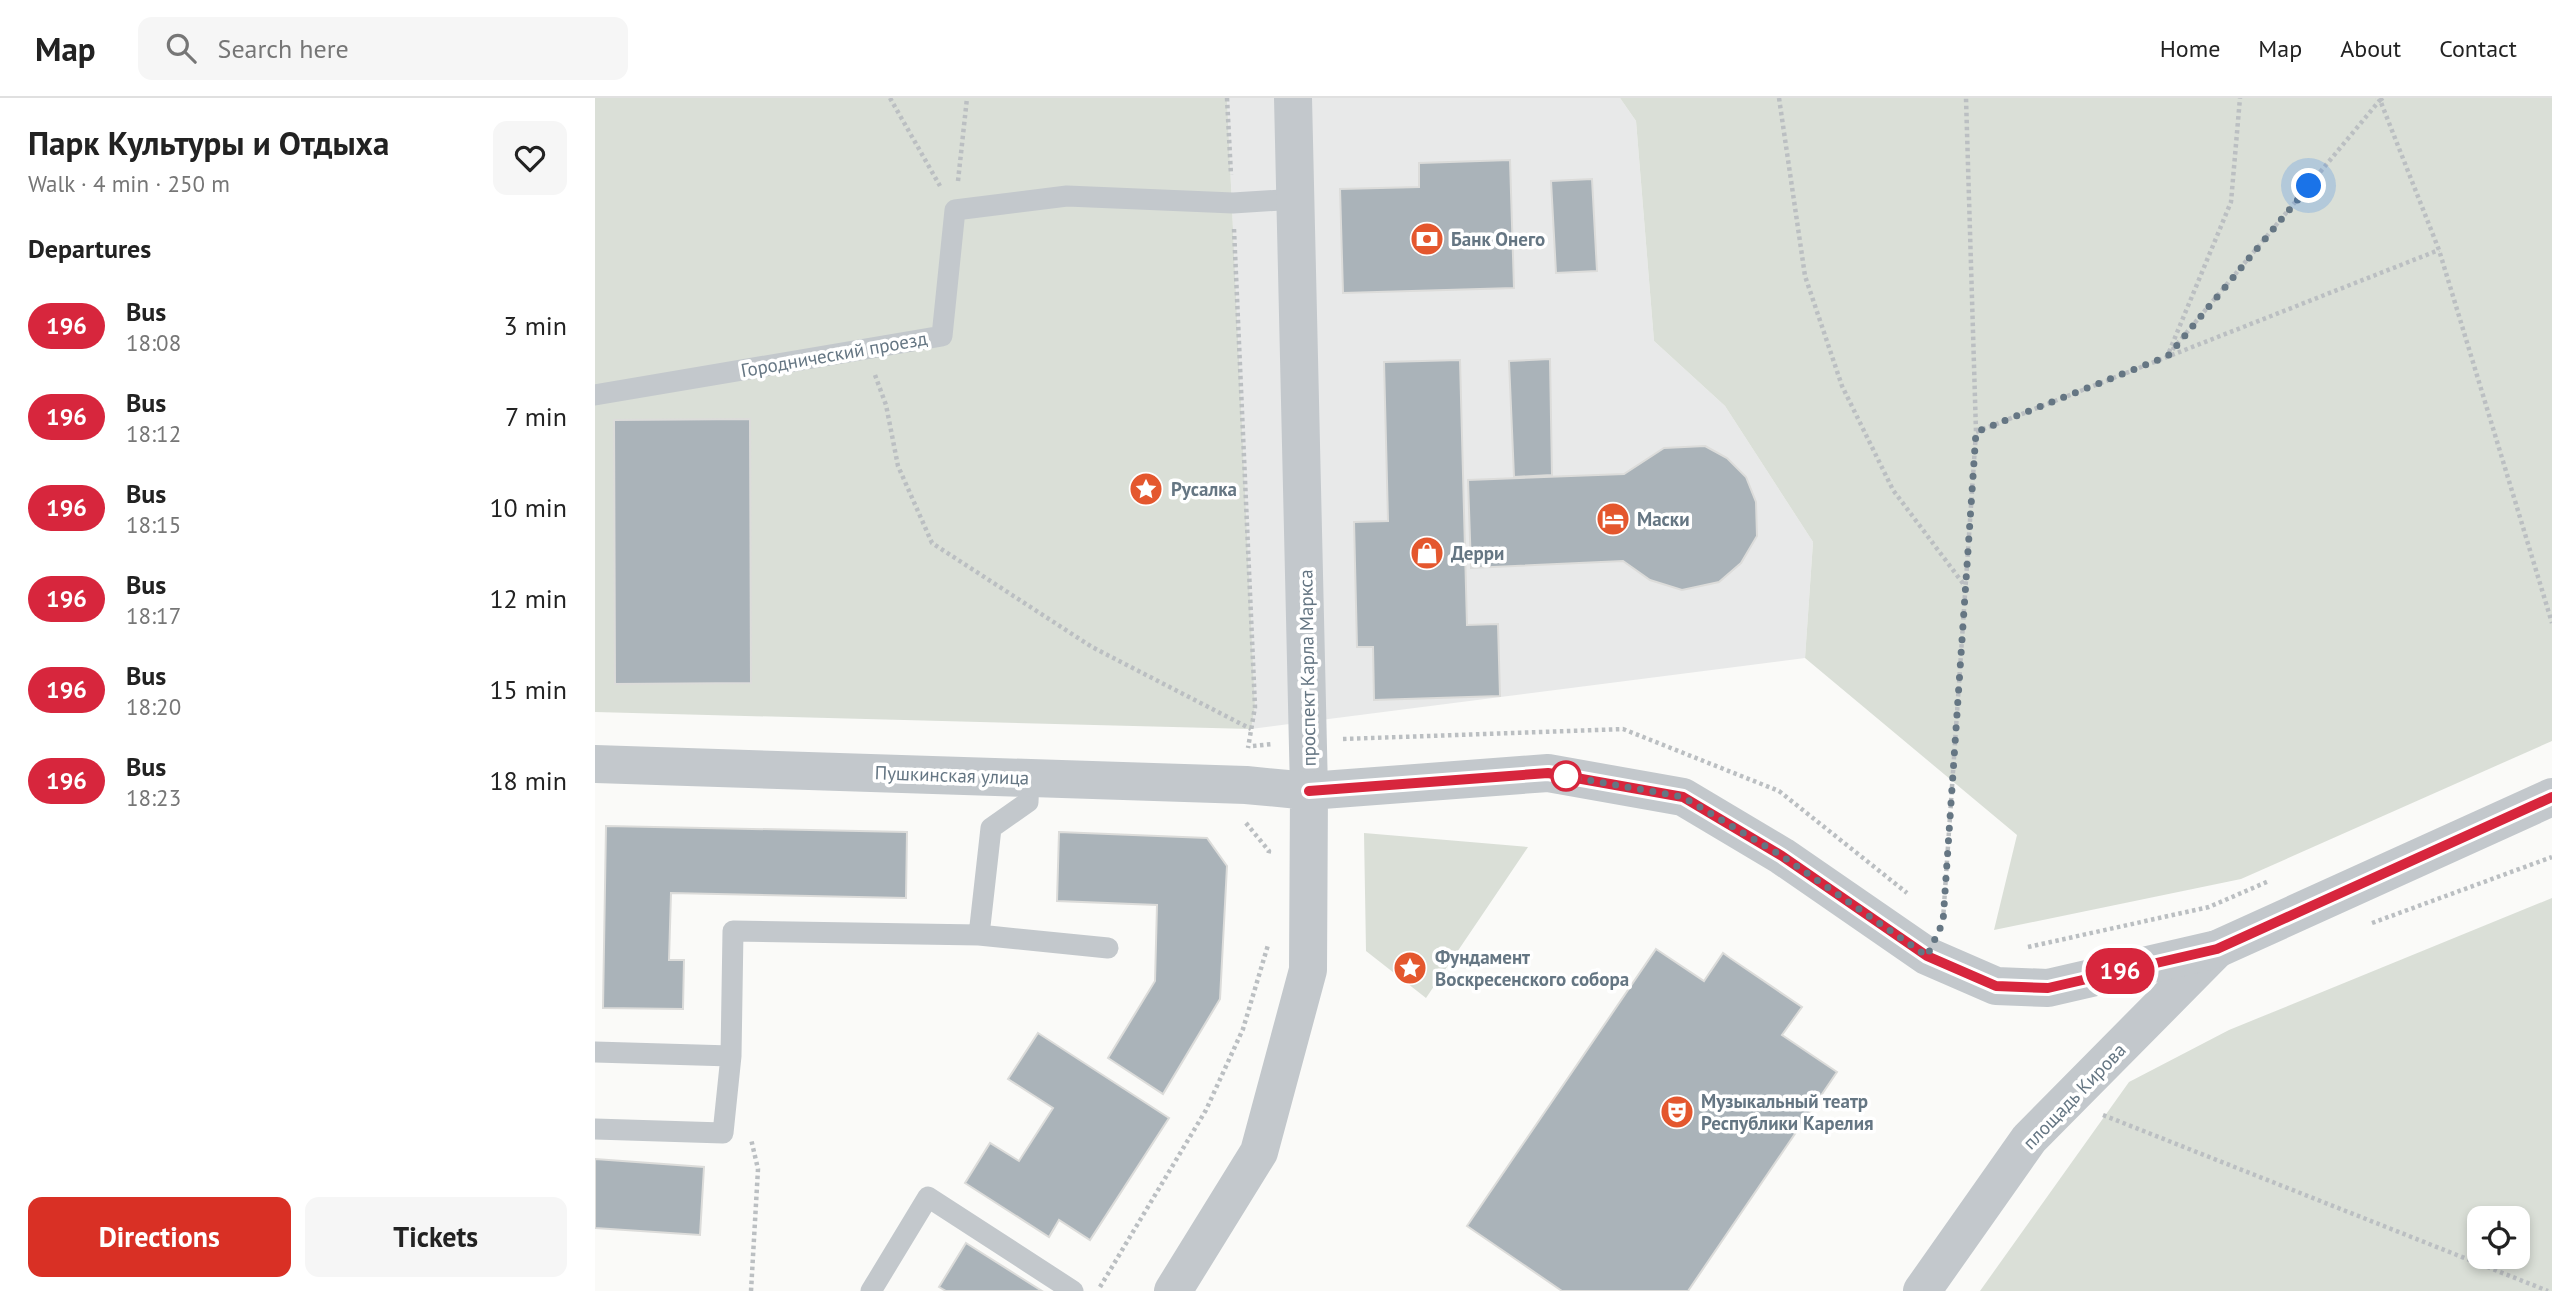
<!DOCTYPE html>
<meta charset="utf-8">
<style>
body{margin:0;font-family:"PT Sans",sans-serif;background:#f6f6f6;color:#222;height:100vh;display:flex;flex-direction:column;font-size:26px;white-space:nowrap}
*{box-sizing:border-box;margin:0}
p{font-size:23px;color:#767676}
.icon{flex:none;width:38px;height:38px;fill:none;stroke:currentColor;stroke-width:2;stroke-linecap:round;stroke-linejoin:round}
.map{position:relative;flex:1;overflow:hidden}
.details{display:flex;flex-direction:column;background:#fff;width:595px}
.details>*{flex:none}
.badge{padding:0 14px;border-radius:23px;font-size:24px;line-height:46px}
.tools{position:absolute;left:1872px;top:1108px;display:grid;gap:14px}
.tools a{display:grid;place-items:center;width:63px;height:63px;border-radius:14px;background:#fff;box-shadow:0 4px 10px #0003;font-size:35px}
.you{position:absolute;width:35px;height:35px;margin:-18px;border:5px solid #fff;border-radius:50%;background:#1a73e8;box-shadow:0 0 0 10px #1a73e833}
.map>.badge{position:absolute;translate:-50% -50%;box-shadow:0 0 0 4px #fff}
h2{padding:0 28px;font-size:26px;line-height:63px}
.round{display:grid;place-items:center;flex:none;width:74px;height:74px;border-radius:14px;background:#f6f6f6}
.overview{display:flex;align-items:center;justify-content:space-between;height:119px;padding:0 28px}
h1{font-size:33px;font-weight:800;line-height:52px}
.button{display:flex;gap:14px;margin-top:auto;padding:14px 28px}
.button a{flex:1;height:80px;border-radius:14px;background:#d93025;color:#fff;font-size:28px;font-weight:800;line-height:80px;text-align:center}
.button a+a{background:#f6f6f6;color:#222}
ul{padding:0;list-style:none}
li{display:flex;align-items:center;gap:21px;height:91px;padding:0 28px}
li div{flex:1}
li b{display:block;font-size:26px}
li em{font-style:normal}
li .badge{min-width:77px;font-weight:700;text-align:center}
header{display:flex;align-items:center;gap:42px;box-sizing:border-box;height:98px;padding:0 35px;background:#fff;border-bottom:2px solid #e0e0e0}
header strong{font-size:33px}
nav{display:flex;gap:38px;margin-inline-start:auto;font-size:24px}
.search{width:490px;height:63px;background:#f6f6f6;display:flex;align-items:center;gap:18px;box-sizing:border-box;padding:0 24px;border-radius:14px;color:#767676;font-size:26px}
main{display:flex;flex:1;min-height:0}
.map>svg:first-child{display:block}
.built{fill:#e8e9e9}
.green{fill:#dadfd7;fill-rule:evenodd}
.building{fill:#aab3b9;stroke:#dcdcda;stroke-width:2}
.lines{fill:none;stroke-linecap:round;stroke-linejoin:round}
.path{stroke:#bbbfc2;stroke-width:4.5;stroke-dasharray:3.5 3.5;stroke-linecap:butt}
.service{stroke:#c3c8cc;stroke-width:21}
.minor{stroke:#c3c8cc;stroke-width:38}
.tertiary{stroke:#c3c8cc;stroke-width:38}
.line-casing{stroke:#fff;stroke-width:16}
.line{stroke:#d7263d;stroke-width:10}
.walk{stroke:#657683;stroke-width:7;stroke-dasharray:0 12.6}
.stop-dot{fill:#fff;stroke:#d7263d;stroke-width:3.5}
.labels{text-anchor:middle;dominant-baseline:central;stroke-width:7;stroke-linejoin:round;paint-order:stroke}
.poi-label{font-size:19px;font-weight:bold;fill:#657683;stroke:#fff;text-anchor:start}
.street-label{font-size:19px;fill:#657683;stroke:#fff}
</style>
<header>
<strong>Map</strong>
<div class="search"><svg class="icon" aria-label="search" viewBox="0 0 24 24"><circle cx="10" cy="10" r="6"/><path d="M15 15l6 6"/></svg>Search here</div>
<nav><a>Home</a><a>Map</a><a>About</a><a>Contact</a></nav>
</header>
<main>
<section class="details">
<div class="overview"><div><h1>Парк Культуры и Отдыха</h1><p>Walk · 4 min · 250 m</p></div><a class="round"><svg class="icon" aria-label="heart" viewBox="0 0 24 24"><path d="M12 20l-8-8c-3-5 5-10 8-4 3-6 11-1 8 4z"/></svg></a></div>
<h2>Departures</h2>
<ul>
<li><span class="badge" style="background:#d7263d;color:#fff">196</span><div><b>Bus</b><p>18:08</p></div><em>3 min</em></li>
<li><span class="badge" style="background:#d7263d;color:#fff">196</span><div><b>Bus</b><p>18:12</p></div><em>7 min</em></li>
<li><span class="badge" style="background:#d7263d;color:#fff">196</span><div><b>Bus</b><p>18:15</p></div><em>10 min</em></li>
<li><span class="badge" style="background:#d7263d;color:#fff">196</span><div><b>Bus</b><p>18:17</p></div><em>12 min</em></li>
<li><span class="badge" style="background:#d7263d;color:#fff">196</span><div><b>Bus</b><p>18:20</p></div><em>15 min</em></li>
<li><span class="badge" style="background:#d7263d;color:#fff">196</span><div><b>Bus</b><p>18:23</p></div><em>18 min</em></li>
</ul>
<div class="button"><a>Directions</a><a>Tickets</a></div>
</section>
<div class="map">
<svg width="1957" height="1193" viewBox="0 0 1957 1193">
<rect width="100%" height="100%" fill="#fafaf8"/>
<path class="built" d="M632,0H1025L1041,23L1059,243L1130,308L1218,444L1210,560L656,631L660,609Z"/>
<path class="green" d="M0,0H632L660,609L656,631L0,614Z
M1025,0H1957V643L1646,781L1399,832L1422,737L1210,560L1218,444L1130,308L1059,243L1041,23Z
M769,735L933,749L831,900L771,853Z
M1957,800V1193H1385L1534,984L1634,932ZM1885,1120H1923V1158H1885Z"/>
<path class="building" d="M915,62L919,190L748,195L745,91L824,89V65Z
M997,81L1002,173L961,175L956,83Z
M955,261L957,377L919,379L914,263Z
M865,262L872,527L903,526L905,598L779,602L778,549H762L759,424L793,423L789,264Z
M155,321L156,585L20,586L19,322Z
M1110,348L1132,360L1151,379L1161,404L1162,438L1146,465L1124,484L1087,492L1055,482L1028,463L876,470L873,382L1029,376L1069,350Z
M11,728L312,734L311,800L76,795L74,862H89L88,911L8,910Z
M464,734L612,740L632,768L625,901L568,996L513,960L560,883L562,807L462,803Z
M1061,851L1109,883L1128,855L1135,860L1207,909L1187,937L1242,974L1093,1193H967L872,1128Z
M443,935L574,1020L495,1142L464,1122L454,1139L370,1085L395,1045L424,1063L458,1010L413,981Z
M0,1061L109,1069L105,1137L0,1130Z
M371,1145L447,1193H351L344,1189Z"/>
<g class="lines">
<path class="path" d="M295,0L345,88
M632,0L636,77
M1184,0L1210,178L1247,288L1298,392L1370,488
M1788,0L1785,2L1844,152L1957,525
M363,83L372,0
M639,131L660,609L653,650
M1574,254L1636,104L1645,0
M1573,257L1785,2L1781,0
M280,277L291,307L303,368L337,445L497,549L656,631
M1381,334L1844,152
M748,641L1028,631L1184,693L1312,795
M658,648L677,646
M651,725L674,753L673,758
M1348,822L1381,334L1371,0
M1777,825L1957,759
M1433,849L1614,809L1674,783
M1508,1017L1953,1193
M505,1189L611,1012L648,931L673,847
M156,1193L163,1071L156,1041"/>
<path class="service" d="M0,297L347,238L360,112L472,98L638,105L701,101
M384,837L396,730L433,704L434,679
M0,954L136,958
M0,1031L128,1035L136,958L138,833L384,837L513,850
M276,1193L333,1099L478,1193"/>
<path class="minor" d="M698,0L714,693
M1327,1193L1434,1041L1622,851"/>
<path class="tertiary" d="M0,666L651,687L714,693L953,675L1088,699L1187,758L1332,858L1401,888L1453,890L1622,851L1957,699
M578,1193L664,1054L713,872L714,693"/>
</g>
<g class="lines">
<defs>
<path id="line" d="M714,693L953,675L1088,699L1187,758L1332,858L1401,888L1453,890L1622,851L1957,699"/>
</defs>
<use href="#line" class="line-casing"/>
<use href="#line" class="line"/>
<path class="walk" d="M971,678L1088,699L1187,758L1332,858L1348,824L1381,334L1573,258L1714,88"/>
</g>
<defs>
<symbol id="bank-disc" viewBox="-11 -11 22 22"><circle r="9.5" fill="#e4572e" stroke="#fff"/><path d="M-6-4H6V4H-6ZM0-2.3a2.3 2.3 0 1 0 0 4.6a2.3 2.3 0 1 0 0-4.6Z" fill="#fff"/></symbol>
<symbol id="sight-disc" viewBox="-11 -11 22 22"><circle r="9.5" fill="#e4572e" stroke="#fff"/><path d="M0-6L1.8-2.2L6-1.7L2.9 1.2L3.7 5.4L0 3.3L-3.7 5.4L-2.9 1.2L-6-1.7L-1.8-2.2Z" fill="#fff"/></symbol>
<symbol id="hotel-disc" viewBox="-11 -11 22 22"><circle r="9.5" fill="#e4572e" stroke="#fff"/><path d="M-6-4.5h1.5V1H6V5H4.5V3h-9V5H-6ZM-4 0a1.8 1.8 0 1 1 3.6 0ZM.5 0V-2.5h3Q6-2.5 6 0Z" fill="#fff"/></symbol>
<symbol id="shop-disc" viewBox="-11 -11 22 22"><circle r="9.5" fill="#e4572e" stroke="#fff"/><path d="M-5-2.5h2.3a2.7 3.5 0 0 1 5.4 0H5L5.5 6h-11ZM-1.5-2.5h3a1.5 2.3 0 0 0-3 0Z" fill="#fff"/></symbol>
<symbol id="theatre-disc" viewBox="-11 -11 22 22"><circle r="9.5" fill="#e4572e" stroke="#fff"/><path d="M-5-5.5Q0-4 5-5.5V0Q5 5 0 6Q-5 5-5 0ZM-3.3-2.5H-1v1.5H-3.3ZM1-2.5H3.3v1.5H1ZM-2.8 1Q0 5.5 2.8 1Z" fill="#fff"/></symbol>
</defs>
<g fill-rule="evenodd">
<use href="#bank-disc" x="813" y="122" width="38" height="38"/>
<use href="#sight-disc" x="532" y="372" width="38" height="38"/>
<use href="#hotel-disc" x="999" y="402" width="38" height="38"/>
<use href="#shop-disc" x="813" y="436" width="38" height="38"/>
<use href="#sight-disc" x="796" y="851" width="38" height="38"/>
<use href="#theatre-disc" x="1063" y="995" width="38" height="38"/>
</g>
<circle class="stop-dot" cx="971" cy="678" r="14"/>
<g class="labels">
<g class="poi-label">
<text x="856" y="141">Банк Онего</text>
<text x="576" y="391">Русалка</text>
<text x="1042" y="421">Маски</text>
<text x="856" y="455">Дерри</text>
<text x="840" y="859">Фундамент<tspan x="840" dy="22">Воскресенского собора</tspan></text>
<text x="1106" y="1003">Музыкальный театр<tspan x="1106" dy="22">Республики Карелия</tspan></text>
</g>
<g class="street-label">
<text transform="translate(239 256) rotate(-10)">Городнический проезд</text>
<text transform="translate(712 570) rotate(-91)">проспект Карла Маркса</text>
<text transform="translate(357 677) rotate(2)">Пушкинская улица</text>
<text transform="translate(1479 998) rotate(-46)">площадь Кирова</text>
</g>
</g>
</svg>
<div class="tools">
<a><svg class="icon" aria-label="locate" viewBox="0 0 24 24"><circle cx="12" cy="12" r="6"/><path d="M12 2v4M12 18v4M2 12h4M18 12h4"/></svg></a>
</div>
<div class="you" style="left:1714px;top:88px"></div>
<b class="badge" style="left:1525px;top:873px;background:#d7263d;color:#fff">196</b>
</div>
</main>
